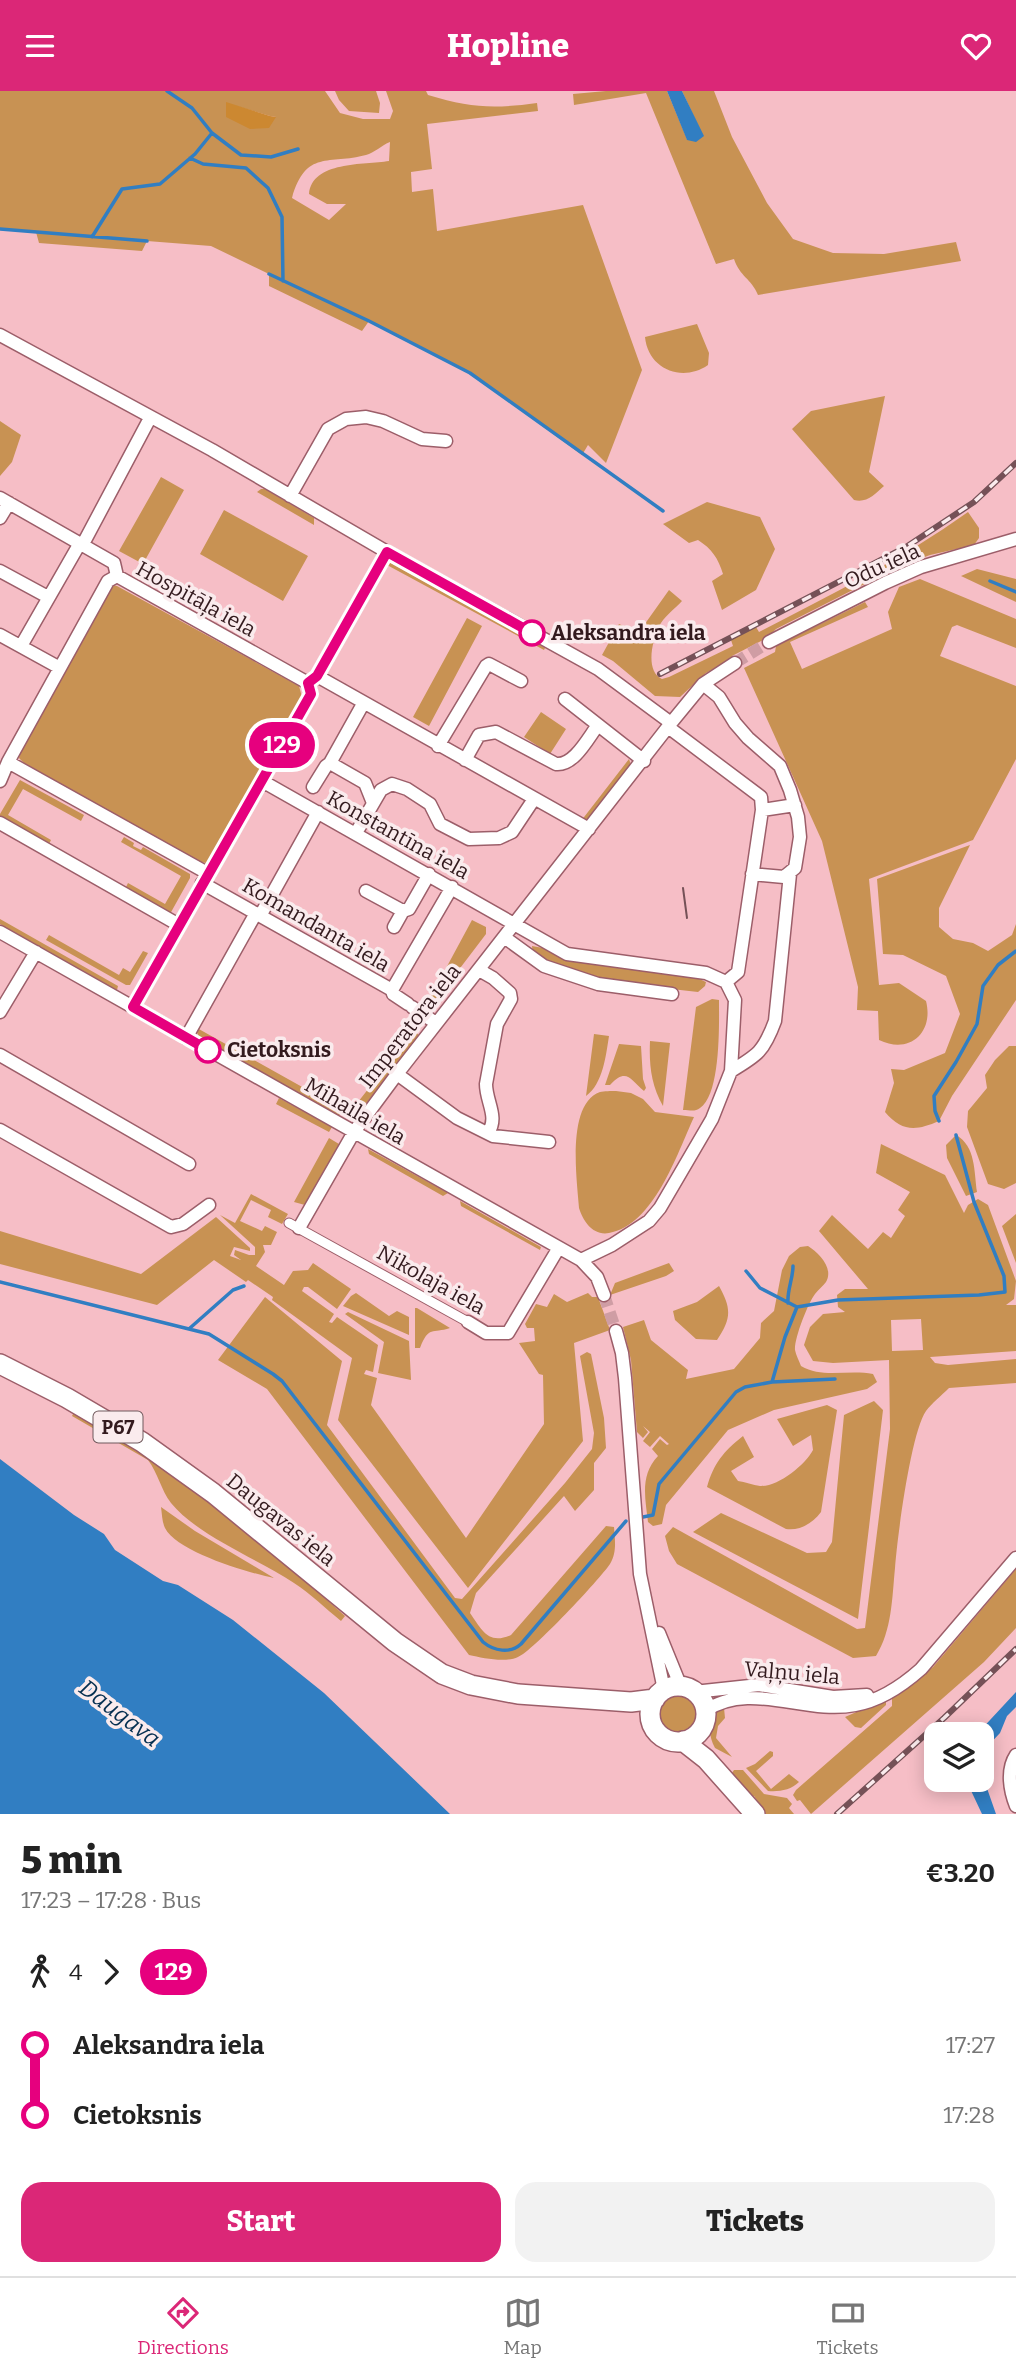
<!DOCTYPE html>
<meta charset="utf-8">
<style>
body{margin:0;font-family:Bitter,serif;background:#f2f2f2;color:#222;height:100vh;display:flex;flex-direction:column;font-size:26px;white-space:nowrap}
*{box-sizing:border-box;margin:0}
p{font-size:23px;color:#767676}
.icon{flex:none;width:38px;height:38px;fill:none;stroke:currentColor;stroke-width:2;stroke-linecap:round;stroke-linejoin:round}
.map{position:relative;height:1723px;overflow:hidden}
.panel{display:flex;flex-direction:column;background:#fff;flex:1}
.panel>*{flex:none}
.badge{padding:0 14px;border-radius:23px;font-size:24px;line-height:46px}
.fabs{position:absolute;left:924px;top:1631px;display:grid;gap:14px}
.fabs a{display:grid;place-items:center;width:70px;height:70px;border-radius:14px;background:#fff;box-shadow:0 4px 18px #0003;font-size:35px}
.map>.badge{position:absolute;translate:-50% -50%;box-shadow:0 0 0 4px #fff}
.legs{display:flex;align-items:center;gap:10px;height:77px;padding:0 21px;font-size:23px}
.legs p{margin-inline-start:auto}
.overview{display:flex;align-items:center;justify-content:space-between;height:119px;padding:0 21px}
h1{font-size:38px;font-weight:800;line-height:52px}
.cta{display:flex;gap:14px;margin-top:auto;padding:14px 21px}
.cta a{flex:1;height:80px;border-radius:21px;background:#db2777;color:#fff;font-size:28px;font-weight:800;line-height:80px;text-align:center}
.cta a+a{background:#f2f2f2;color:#222}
ul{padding:0 21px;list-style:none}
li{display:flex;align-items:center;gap:24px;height:70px;font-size:26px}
li i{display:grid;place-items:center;width:10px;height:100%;margin:0 9px;background:currentColor}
li i::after{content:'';width:18px;height:18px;margin:-9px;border:5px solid;border-radius:50%;background:#fff}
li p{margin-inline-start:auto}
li:first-child i{background:linear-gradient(#0000 50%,currentColor 0)}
li:last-child i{background:linear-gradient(currentColor 50%,#0000 0)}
header{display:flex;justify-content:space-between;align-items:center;height:91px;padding:0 21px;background:#db2777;color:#fff;font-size:32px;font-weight:800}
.menu{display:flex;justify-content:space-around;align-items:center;height:98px;border-top:2px solid #e0e0e0;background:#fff;font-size:19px;color:#767676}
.menu a{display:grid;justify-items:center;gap:4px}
.menu .current{color:#db2777}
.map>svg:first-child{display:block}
.green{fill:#c89253;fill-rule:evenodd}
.forest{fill:#cc8831}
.water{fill:#317ec2}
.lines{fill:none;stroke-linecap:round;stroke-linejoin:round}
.stream{stroke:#317ec2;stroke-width:3.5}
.minor-tunnel{stroke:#cf9da4;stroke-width:12;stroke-dasharray:12 6;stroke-linecap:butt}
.pedestrian-casing{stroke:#9c5e69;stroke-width:11}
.minor-casing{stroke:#9c5e69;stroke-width:15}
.primary-casing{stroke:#9c5e69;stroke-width:22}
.pedestrian{stroke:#fff;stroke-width:9}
.minor{stroke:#fff;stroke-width:12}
.primary{stroke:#fff;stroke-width:19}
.tram{stroke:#755157;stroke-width:2}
.rail-casing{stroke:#755157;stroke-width:6}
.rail{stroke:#faebed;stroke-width:3.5;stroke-dasharray:10;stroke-linecap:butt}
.line-1-casing{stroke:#fff;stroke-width:16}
.line-1{stroke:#e6007e;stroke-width:10}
.stop-1-dot{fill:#fff;stroke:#e6007e;stroke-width:3.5}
.labels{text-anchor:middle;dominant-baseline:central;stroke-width:7;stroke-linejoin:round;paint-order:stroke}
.shield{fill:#faebed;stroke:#6f595c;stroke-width:2}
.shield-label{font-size:19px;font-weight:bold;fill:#331a1e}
.street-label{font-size:21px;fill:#331a1e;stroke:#faebed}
.stop-label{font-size:21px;font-weight:bold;fill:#331a1e;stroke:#faebed;text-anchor:start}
.water-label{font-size:23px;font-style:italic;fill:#052f51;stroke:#faebed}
</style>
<header><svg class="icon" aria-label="menu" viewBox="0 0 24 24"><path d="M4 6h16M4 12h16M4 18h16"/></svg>Hopline<svg class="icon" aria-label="heart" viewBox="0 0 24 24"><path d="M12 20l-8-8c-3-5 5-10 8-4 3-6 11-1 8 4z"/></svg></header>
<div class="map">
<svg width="1016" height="1723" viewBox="0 0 1016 1723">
<rect width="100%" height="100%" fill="#f6bec6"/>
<path class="green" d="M0,0H325L340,22L363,28H390L393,20L386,0H426L428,4C471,17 493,18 537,12L538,20L427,33L432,78L411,81L412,101L433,98L437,140L583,114L642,279L606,372L588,354L582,364L470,282L369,230L362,240L269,195V183L211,155L147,150L142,160L39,152L36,141L0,138ZM226,12L270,25L276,26H226ZM390,51L389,70C364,74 312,70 309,103L327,113H346L329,129L292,107C306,58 329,74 366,64C374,62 382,54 390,51Z
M335,0H376L380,12L379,22L349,20L339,9Z
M606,0H667L687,48L703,45L682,0H714L732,46L767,112L793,148L833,162L884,163L956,151L961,170L758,204C751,187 740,186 734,168L716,173L646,2L574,14L573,3Z
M697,233L709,262L708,274C682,292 648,278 645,246Z
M885,305L869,381L884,395C874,404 867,412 854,409L792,338L811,320Z
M0,330L21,344L12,371L0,385Z
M161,386L184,399L143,473L119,460Z
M261,398H265L314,427V434L257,401Z
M707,411L760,426L775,458L756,499L722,519L712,490L723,483C718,467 712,458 698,449L689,452L663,433Z
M224,419L308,465L283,510L200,463Z
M968,421L979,437V447L974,454L930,464L898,476L776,538L767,547L732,565L733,567L706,582L680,606L655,605L613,570L602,564L619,533L628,537H642L669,499L682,510C675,518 663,526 659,536C652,550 645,580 662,588L669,586L733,555L731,549L756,536L759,541C831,504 902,468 968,421Z
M389,471L545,557L544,559L387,474Z
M977,478L1016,488V511L961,485Z
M920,488L1016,528V557L957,534L952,536L940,565L1016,595V668L973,749L869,788L879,894L899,892L926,910C934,941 910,964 879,949L878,920L857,919L858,896L822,750L744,577L775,561L776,555L865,511L868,516L790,551L802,578L892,538L888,521L899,496Z
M112,494L117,495L299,595L302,606L210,769L206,772L200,771L24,672L19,667L20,659Z
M467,527L482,535L429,635L413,626Z
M541,621L566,638L550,663L524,646Z
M629,668L631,674L588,729L581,730Z
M20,689L84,724L81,730L23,698L8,724L51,749L48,755L0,727V723Z
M124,746L134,752L133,755L141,759L143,756L190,783V787L170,823L125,798L128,792L165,813L181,785L121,751Z
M970,754L939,817V836L953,848L973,852L988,860L1012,844L1016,833V909L952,1005L939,1030C916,1040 902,1041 885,1021L894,992L891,978L904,979L945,962L960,923L946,885L903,864L883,863L877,788Z
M0,828L118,895L117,899L0,833Z
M472,829L486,836V843L429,918H424Z
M49,844L119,884L123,877L130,881L143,860L148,862L130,894H126L46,849Z
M532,855L543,857L568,869L697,887L706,891L705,895L698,901C639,894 585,893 533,863Z
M712,908L719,909C719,933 721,1003 700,1017C695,1021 690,1019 683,1019L696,916Z
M197,937L338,1016L340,1023L338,1025L200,947L196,940Z
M412,942L415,941L419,944L361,1019L357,1015L358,1011Z
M594,943L609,945C606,964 603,993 586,1005Z
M650,950L670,952L663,1015C651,994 649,974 650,950Z
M619,953L641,955L643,988L646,997L644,1000C630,989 627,976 610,994H605Z
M1009,955H1016V1092L1004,1098L988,1093L967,1036L968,1020L987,997L985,984L995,969Z
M616,1000L631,1002L643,1008L655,1021L694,1026C677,1063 654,1134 609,1142C593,1145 583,1130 579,1117C577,1089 566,1013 600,1001C604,1000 611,1000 616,1000Z
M279,1007L332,1036L329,1041L276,1013Z
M956,1044C976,1055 974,1081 977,1101L966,1105L947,1067L946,1054Z
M329,1047L339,1053L308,1110L305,1114L294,1111Z
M881,1053L945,1084L964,1122L968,1114L978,1108L988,1114L1016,1190L1014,1208L1006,1214H1016V1260L930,1266L935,1272L948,1274L1016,1268V1292L949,1297C941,1305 932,1312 926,1320C911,1341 897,1448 895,1477C892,1508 892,1539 876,1565L853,1567L677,1473L669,1460L665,1445L673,1436L857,1538L865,1537L890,1338L889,1269L833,1272L813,1270L804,1254L810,1236L823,1223L845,1221L838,1216L837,1204L845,1198H868L819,1140L832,1124L868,1158L883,1141L891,1147L905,1125L898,1119L910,1101L876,1082ZM921,1228L923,1259L892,1260L891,1229Z
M368,1058L448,1102L443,1105L369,1063Z
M251,1103L288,1123L282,1133L268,1126L271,1119L251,1109L240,1130L262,1140L265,1135L277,1141L271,1154H263L265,1161L256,1175L284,1194L293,1180L308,1179L313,1172L351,1198L337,1218L308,1196H304L302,1200L334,1223L329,1231L332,1232L337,1226L378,1254L373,1281L366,1279L364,1283L377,1287L371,1314L466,1447L544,1333L543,1284L539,1283L519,1252L535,1250L534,1237H527L525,1233L536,1213L547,1216L554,1203L567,1211L588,1202L592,1206H598L610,1239L574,1252L583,1350L468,1497L338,1329L352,1267L272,1209L273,1206L248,1189L246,1191L214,1169L157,1214L0,1173V1140L141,1183L216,1126L250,1157V1160L234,1156L230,1165L241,1169L234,1164L235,1159L249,1164H255V1156L220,1124L235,1132Z
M460,1110L541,1156L540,1159L461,1115Z
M1016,1123V1172L1002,1135Z
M808,1155C819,1162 834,1177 826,1191C823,1195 818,1199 815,1203C808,1212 794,1248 795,1259C796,1264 799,1270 801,1275C823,1288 848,1278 873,1283L877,1291L867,1298L774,1319L728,1339L666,1414L662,1433L653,1435L648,1431C645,1406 640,1384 658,1365L652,1358L660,1348L667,1354L669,1353L660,1345L650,1356L643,1350L650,1341L643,1335L648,1341L643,1347L637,1341L631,1269L623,1236L644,1229L651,1249L688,1279L686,1288L734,1278L760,1247L761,1232L774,1220L782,1179L789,1165L800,1156Z
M669,1172L674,1180L666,1185L610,1204L615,1192Z
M719,1195C732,1218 731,1228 717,1249L696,1248L675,1229L673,1220L697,1211Z
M356,1202L389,1225L397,1220L409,1226V1244L343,1215L351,1205Z
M265,1206L342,1270L327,1334L455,1507L462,1508L565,1392L592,1358L594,1342L580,1265L587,1261L591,1263L604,1327L606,1357L594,1372V1399L575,1420L564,1405L476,1502L470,1522C482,1539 488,1554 511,1544L606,1435L614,1436C615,1450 617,1461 610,1473C600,1488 532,1561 518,1566C505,1572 483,1567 469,1564L267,1298L218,1269Z
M415,1217H417L450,1237C432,1243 429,1234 420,1257H415Z
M348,1221L409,1250L411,1289L378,1282L384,1251L345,1223Z
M874,1310L883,1319L858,1528L693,1441L721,1422L807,1462L826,1461L832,1451L844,1324Z
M827,1314L837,1319L821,1421C813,1432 800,1440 786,1438L707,1396C714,1372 723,1361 743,1345L754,1366L731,1380L738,1390C745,1391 753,1394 760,1395C778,1396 805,1374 813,1359L811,1344L793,1355L777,1328Z
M75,1319L143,1360L255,1445L345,1525L341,1530C325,1517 311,1503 294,1492C258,1468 198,1445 171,1412C161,1399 158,1382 148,1369L72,1325Z
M161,1416L195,1440L274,1487C249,1482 177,1461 165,1437C162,1431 162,1423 161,1416Z
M1016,1478V1537L984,1571L811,1723L800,1709L797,1710L793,1704L796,1699L892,1615V1606L933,1576Z
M657 1623a20 20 0 1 1 40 0a20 20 0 1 1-40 0Z
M886,1608V1614L861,1637L855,1636L845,1626Z
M719,1617H724L725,1627L718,1635L716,1647L732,1666L715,1657C707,1642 709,1631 719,1617Z
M770,1660L773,1661V1665L756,1680L771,1698L789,1683L799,1691C791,1699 779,1701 768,1700L746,1677L755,1673Z
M734,1679H743L764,1703L787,1707L792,1713L789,1717L794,1723H766L754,1705L751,1707L732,1682Z"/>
<path class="forest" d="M226,11L270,25L276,26L269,37L250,38L226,26Z"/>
<path class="water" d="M667,0H682L704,45L696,51L687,49Z
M0,1368L74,1424L104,1443L115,1459L163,1490L178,1494L233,1529L324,1602L450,1723H0Z
M1016,1601V1616L1007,1625L1000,1642L982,1661V1643H977Z
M982,1683L996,1723H982L966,1689H982Z"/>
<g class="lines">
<path class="stream" d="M167,0L192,17L212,42L241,64L271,66L298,58
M190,67L203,73L246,77L268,97L282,126L283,190
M0,138L147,150
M92,146L122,98L160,93L195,63L212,42
M269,183L369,230L470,282L663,420
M990,490L1016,501
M939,1030L935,1020L934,1005L956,971L977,933L983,895L998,874L1016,860
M746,1180L760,1197L797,1216
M0,1191L209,1243L273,1283L282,1290L483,1551C494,1560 510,1563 521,1553L626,1430
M788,1212C787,1199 793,1188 793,1175
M190,1237L233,1199L244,1195
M772,1291L835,1288
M638,1427L653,1424L659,1393L736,1301L745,1296L772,1291L785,1246L797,1216L838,1209L979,1204L1005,1201L1004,1185L974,1111L956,1044"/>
<path class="minor-tunnel" d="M735,572L769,551
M604,1204L616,1240"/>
<defs>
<path id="pedestrian" d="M289,1132L468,1231"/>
<path id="minor" d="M0,244L212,359L387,461L598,578L671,632
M290,405L328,338L346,328L366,326L383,330L422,348L446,350
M0,407L114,472L117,485L308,592
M0,427L9,412
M83,453L150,327
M0,480L48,506
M0,544L60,577
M769,551L885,492L921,476L1016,448
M21,555L80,452
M317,585L589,738
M703,593L719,606L735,632L748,647L780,675L790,699L798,726L800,746L795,777L784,786L752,783
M565,608L644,670
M363,613L330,672L365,692L373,712
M668,636L761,706L762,719L738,881L726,891
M438,655L486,575L489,573L521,590
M465,669L479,644L496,641L556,673C574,675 588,647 598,634
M8,671L209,783
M0,690L8,671L108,490L117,485
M262,690L567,863L706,882L726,891L735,909L731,980L712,1028L660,1117L649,1130L612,1154L581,1169
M313,696L326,675L330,672
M762,719L795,714
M0,732L179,834
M356,742L381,699L392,693L407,698L430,713L440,733L469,748L499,747L512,741L534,708
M202,792L392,899L393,903L408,913
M366,800L403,820L409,818L429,783
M260,825L318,721
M394,836L403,820
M0,841L581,1169L597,1186L604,1204
M504,846L544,875L598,893L672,903
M479,879L493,887L510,902L511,908L497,933L486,993C486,1011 499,1026 488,1042
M392,899L452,796
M133,916L311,603L308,592L317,585L387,461
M412,916L436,932
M0,921L36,861
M186,947L256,822
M0,964L189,1073
M731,980C758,964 764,960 775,930L790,783
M397,983L457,1027L493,1045L549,1051
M0,1039L171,1136L183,1133L209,1114
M299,1137L354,1041L397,983L671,632L703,593L735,572
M468,1231L486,1242H508L558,1158
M616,1240L622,1262L625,1287L640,1483L664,1599
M659,1542L681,1596
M694,1601L759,1594L833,1606L867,1604
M705,1620C750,1589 805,1624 855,1614C879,1610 903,1594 921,1578L1016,1467
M1016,1664C1006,1679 1010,1700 1016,1715"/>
<path id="primary" d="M0,1273L67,1307L142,1351L213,1402L395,1551L442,1583L471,1594L518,1603L631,1611L655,1608
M650 1623a28 28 0 1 1 56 0a28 28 0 1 1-56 0Z
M683,1650L706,1668L755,1723"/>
</defs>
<use href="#pedestrian" class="pedestrian-casing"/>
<use href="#minor" class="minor-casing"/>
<use href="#primary" class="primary-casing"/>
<use href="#pedestrian" class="pedestrian"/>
<use href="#minor" class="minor"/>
<use href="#primary" class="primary"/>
<path class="tram" d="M683,797L687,827"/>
<defs>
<path id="rail" d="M660,583L906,456L974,411L1016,372
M837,1723L944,1627L1016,1558"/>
</defs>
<use href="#rail" class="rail-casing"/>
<use href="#rail" class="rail"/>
</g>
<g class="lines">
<defs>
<path id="line-1" d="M208,959L133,916L311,603L308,592L317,585L387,461L532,542"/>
</defs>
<use href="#line-1" class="line-1-casing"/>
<use href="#line-1" class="line-1"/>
</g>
<g class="stop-1-dot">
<circle cx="532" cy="542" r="12"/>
<circle cx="208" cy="959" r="12"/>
</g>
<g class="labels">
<rect class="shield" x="93.5" y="1320.5" width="49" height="31" rx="5"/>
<g class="shield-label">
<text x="118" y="1336">P67</text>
</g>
<g class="street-label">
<text transform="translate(882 475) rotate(-24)">Odu iela</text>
<text transform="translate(196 508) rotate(29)">Hospitāļa iela</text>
<text transform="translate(398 744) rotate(29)">Konstantīna iela</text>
<text transform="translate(316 834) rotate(30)">Komandanta iela</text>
<text transform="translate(410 935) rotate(-52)">Imperatora iela</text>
<text transform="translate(355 1020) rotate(30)">Mihaila iela</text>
<text transform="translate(431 1189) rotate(29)">Nikolaja iela</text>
<text transform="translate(281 1429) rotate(39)">Daugavas iela</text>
<text transform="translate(792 1582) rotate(5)">Vaļņu iela</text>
</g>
<g class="stop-label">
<text x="551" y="542">Aleksandra iela</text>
<text x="227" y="959">Cietoksnis</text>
</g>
<g class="water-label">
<text transform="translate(120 1622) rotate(37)">Daugava</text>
</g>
</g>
</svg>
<div class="fabs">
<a><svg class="icon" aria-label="layers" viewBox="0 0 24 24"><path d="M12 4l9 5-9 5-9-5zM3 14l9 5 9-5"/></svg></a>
</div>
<b class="badge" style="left:282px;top:654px;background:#e6007e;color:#fff">129</b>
</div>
<section class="panel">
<div class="overview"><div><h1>5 min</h1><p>17:23 – 17:28 · Bus</p></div><b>€3.20</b></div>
<div class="legs"><svg class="icon" aria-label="walk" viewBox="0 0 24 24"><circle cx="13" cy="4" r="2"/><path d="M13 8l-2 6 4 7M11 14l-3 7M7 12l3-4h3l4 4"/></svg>4<svg class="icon" aria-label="forward" viewBox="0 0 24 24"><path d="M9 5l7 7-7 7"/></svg><b class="badge" style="background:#e6007e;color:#fff">129</b></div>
<ul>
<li><i style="color:#e6007e"></i><b>Aleksandra iela</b><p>17:27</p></li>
<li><i style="color:#e6007e"></i><b>Cietoksnis</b><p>17:28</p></li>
</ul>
<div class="cta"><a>Start</a><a>Tickets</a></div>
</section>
<nav class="menu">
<a class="current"><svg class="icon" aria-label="directions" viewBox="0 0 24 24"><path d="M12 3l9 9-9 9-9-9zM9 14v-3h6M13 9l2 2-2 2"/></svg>Directions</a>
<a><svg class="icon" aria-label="map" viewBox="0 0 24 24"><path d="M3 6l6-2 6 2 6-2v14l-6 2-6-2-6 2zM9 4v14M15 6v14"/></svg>Map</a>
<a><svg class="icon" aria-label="tickets" viewBox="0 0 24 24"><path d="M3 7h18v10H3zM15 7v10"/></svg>Tickets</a>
</nav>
